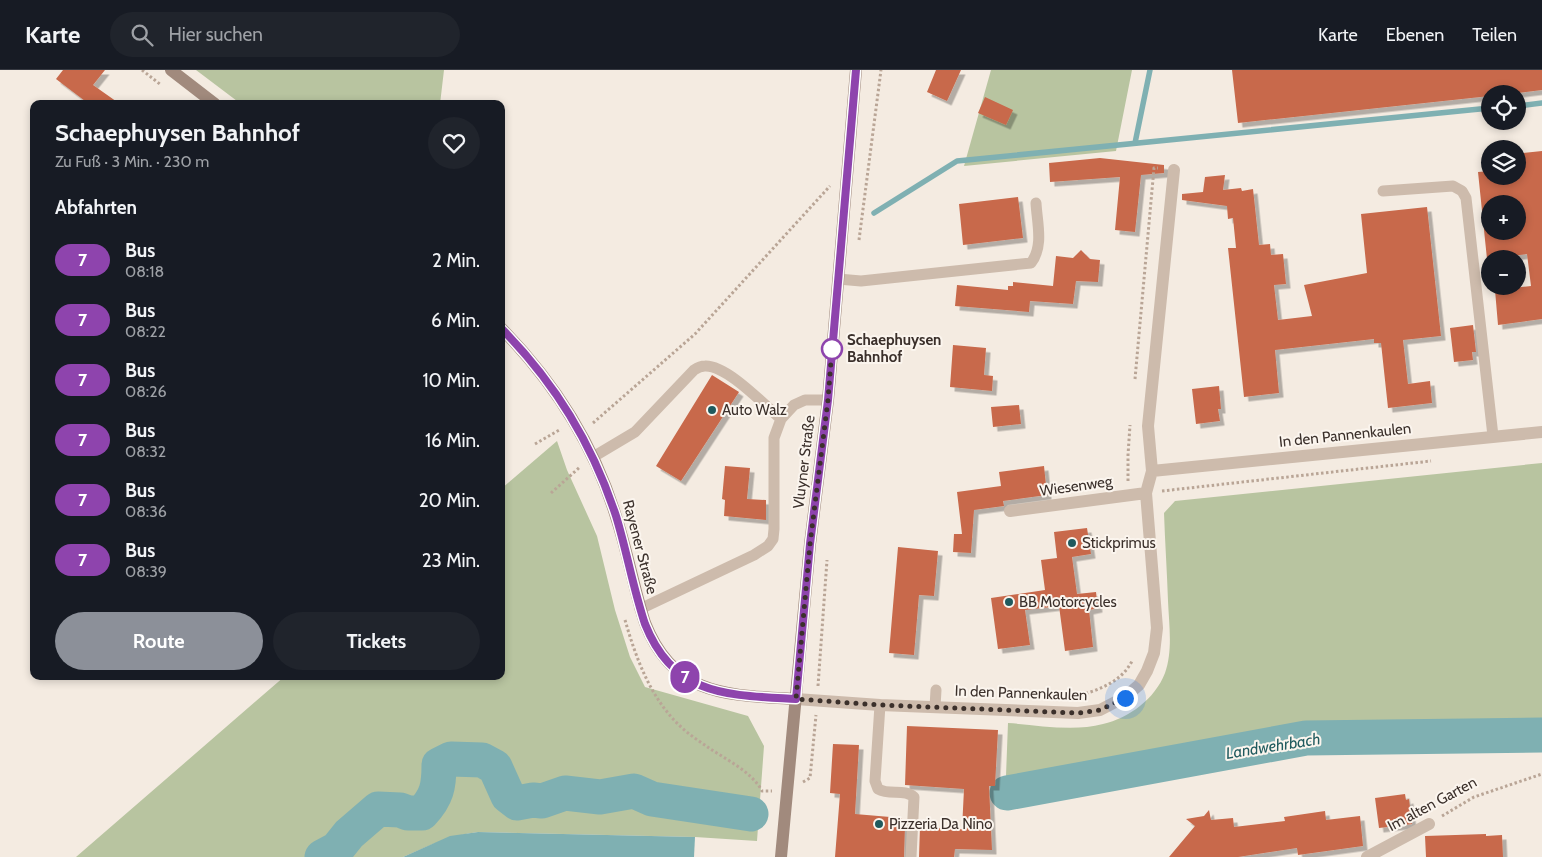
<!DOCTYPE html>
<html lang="de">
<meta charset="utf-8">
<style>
body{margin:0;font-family:Cabin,sans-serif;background:#20242c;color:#f1f3f6;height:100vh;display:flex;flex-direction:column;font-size:19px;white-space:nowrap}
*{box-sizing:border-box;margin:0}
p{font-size:16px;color:#9ea1a6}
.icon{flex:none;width:28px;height:28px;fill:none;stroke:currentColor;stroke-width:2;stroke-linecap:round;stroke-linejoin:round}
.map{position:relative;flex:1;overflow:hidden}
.details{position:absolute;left:30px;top:30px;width:475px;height:580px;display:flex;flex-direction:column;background:#171b24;border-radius:10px;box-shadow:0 2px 8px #0003}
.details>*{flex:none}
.badge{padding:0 10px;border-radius:16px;font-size:18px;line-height:32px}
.fabs{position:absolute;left:1481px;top:15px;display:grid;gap:10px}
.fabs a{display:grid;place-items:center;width:45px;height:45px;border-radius:50%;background:#171b24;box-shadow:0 2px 8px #0003;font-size:25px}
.you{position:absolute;width:25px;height:25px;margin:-12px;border:4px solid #fff;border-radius:50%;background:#1a73e8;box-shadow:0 0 0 8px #1a73e833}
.map>.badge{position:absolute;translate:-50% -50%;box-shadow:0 0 0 2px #fff}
h2{padding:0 25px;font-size:19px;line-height:45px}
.round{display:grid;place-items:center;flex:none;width:52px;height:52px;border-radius:26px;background:#20242c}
.overview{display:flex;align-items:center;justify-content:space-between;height:85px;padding:0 25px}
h1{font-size:24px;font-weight:700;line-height:38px}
.cta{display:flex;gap:10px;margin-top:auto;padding:10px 25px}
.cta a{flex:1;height:58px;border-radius:30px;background:#8c9099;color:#fff;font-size:20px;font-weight:700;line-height:58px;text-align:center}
.cta a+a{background:#20242c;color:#f1f3f6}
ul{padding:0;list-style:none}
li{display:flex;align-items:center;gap:15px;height:60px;padding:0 25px}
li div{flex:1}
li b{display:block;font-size:19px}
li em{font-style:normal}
li .badge{min-width:55px;font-weight:700;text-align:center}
header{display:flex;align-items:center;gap:30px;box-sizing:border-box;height:70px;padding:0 25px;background:#171b24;border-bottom:1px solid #363941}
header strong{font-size:24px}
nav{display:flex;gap:28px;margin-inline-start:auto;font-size:18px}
.search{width:350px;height:45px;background:#20242c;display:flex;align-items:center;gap:12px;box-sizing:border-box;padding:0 18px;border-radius:28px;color:#9ea1a6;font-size:19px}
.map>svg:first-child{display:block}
.green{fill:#b8c4a0}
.water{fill:#7fb0b2}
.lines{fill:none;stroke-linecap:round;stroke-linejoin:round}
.stream{stroke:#7fb0b2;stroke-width:5.5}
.river{stroke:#7fb0b2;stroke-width:35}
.building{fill:#c8694b;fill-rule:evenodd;filter:url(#shadow)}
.path{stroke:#b9a596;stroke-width:3;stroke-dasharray:2.5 2.5;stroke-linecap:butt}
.lane{stroke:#cdbbac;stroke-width:11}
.street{stroke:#cdbbac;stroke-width:12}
.secondary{stroke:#a18a7d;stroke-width:12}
.line-casing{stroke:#fff;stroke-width:11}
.line{stroke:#8e44ad;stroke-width:8}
.walk{stroke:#3b302b;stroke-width:5;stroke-dasharray:0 9}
.stop-dot{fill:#fff;stroke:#8e44ad;stroke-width:2.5}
.poi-dot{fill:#1f5a5e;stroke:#fbf5ee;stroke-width:2}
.labels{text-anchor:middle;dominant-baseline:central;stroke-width:4;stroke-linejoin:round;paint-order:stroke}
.stop-label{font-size:15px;font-weight:bold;fill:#3b302b;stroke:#fbf5ee;text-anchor:start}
.poi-label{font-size:15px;fill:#3b302b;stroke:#fbf5ee;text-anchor:start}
.street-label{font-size:15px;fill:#3b302b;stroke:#fbf5ee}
.water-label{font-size:16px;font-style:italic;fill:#1f5a5e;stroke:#fbf5ee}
</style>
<header>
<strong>Karte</strong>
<div class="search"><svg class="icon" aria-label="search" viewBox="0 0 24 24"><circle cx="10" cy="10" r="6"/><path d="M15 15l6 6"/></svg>Hier suchen</div>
<nav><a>Karte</a><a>Ebenen</a><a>Teilen</a></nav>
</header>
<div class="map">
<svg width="1542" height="787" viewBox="0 0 1542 787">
<defs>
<filter id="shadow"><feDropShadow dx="4.5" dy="4.5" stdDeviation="0" flood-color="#0004"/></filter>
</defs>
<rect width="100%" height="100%" fill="#f4ebe1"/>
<path class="green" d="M196,0H444L440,34H241Z
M991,0H1132L1116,81L964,96Z
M557,371L567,400L597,466L615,540L630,587L645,617L748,646L764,676L757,771L695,767L478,762C451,765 428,776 403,787H76L285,606H501V419Z
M1542,393V675L1306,677L1005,732L1008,653C1038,655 1073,662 1103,654C1129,648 1155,629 1165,603C1173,581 1169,554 1168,531C1167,502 1165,472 1164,443L1175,431Z"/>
<path class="water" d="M478,762L695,767L694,787H403L450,766Z"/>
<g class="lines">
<path class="stream" d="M1518,36L1542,33
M1135,73L1150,0
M874,143L957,91L1490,38"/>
<path class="river" d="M1007,723L1306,668L1542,665
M322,787L337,779L349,764L378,739L400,740L408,743H422C437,727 439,716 439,695L451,689L482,690L495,697L508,726L517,733L533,730L542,731L565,723L600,727L634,721L652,729L751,744"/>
</g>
<path class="building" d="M63,0H105L93,15L120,34H89L56,9Z
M936,0H961L947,31L927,22Z
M1232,0H1542V20L1509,24H1490V26L1238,53Z
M985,27L1013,40L1006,55L978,43Z
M1542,81V249L1498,255L1495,220L1531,216L1527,184L1487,189L1478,102L1490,101V106H1518V98L1525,97L1523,83ZM1490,134H1518V161H1490Z
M1100,88L1164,95V103L1141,105L1135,162L1115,160L1120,107L1050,112L1049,93Z
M1225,105L1223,120L1241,118L1242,121L1253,119L1259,175L1270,174L1271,185L1283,184L1286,214L1274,215L1278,250L1312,246L1304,215L1367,203L1361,144L1427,137L1441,266L1403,270L1408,314L1430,311L1432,333L1388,338L1381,273H1374V269L1275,280L1279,323L1244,327L1228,178H1236L1233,148L1228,149L1227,136L1182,130V124L1203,122L1205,107Z
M1018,127L1023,168L963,175L959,134Z
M1081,180L1090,189L1100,190L1098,212L1076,211L1073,234L1030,231L1029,242L955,236L957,215L1008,220V216H1013V212L1053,216L1056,186L1073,188Z
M1473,255L1476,282H1472L1473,290L1454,292L1450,258Z
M953,275L986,278L984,305L993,306L992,321L950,317Z
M712,305L739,322L681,411L656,396Z
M1219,316L1221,339H1218L1220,351L1196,354L1192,319Z
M1019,335L1021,354L993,357L991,337Z
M725,396L750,398L747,429L766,430V450L724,446L725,430L722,429Z
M1044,396L1047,425L1003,431L1004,436L974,440L971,483L953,482L954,464H962L957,422L1001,416L999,402Z
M1087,458L1091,484L1072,487L1077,524L1096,522L1098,538L1089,540L1093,577L1065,581L1059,536L1025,540L1030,575L998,579L991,528L1045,520L1041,490L1057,488L1054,462Z
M898,477L938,481L934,526L919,525L914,585L889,583Z
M907,656L998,660L995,716H989L992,780L955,779L954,787H919L920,757L962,759L964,719L905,715Z
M833,674L859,675L855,744L902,748L901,756H905L904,787H835L840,724L830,723Z
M1405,724L1406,730L1409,729L1412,754L1379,758L1375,728Z
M1209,740L1211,750L1233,748L1234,757L1285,751L1284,747L1325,741L1326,750L1360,746L1363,776L1298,785L1297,778L1238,787H1169L1195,756L1186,749L1204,746Z
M1486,764V766L1502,765L1503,787H1426L1425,766Z"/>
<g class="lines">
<path class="path" d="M142,0L161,15
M859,170L881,0
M1135,309L1154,98H1158
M593,353L695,264L830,116
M535,374L561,359
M1128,411V385L1130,355
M1162,421L1431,391
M551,423L580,397
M625,550C636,588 650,627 679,655C688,664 699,671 709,678C727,690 752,702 762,721H772
M818,616L827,490
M1081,625C1101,619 1122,611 1132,591
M803,712L810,708L816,645
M1442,746L1474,727L1542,704"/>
<path class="lane" d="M1383,121L1453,116L1462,121L1466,128L1493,366
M838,209L861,211L1031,193C1044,176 1037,153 1036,133
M593,387L635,362L694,300C697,298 702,296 705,296C727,295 764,335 781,349
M640,539L754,485L768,476L773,469L774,459V368L781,349L794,335L805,330H828
M880,635L875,711L878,719C890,726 904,718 914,727L911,787
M935,637L936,620"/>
<path class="street" d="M1152,401L1148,356L1174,100
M1010,441L1146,423
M796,629L880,635L1078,643L1100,640L1125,627L1139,615L1147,601L1154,583L1157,558L1146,423L1152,401L1542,362
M1367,787L1429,754"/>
<path class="secondary" d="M171,0L215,34
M501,258C555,313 595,376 617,450C628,484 634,519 645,553C674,627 728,625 796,629
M781,787L810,474L828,330L856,0"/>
</g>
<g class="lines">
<defs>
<path id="line" d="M501,258C555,313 592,373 616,446C627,482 633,518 645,554C674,627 728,625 796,629L810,474L828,330L856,0"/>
</defs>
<use href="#line" class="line-casing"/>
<use href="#line" class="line"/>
<path class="walk" d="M832,279V278L828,330L810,474L796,629L880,635L1078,643L1100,640L1125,628"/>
</g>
<circle class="stop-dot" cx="832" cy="279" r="10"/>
<g class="poi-dot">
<circle cx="712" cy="340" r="5"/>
<circle cx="1072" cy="473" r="5"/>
<circle cx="1009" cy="532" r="5"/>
<circle cx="879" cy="754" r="5"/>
</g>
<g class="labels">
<g class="stop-label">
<text x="847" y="270">Schaephuysen<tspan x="847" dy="17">Bahnhof</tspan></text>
</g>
<g class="poi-label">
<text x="722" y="340">Auto Walz</text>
<text x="1082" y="473">Stickprimus</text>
<text x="1019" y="532">BB Motorcycles</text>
<text x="889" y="754">Pizzeria Da Nino</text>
</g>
<g class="street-label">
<text transform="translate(1345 365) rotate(-6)">In den Pannenkaulen</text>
<text transform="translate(804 392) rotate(-83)">Vluyner Straße</text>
<text transform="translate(1076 416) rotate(-8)">Wiesenweg</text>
<text transform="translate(640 477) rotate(75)">Rayener Straße</text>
<text transform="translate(1021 623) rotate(2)">In den Pannenkaulen</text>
<text transform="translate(1432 734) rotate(-28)">Im alten Garten</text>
</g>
<g class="water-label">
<text transform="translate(1273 676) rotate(-9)">Landwehrbach</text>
</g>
</g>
</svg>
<div class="fabs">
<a><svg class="icon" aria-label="locate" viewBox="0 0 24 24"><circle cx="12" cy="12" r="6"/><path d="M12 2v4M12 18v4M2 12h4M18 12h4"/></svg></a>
<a><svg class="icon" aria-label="layers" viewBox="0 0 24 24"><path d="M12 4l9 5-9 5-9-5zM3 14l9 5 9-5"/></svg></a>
<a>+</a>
<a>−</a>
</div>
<div class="you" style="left:1125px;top:628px"></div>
<b class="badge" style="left:685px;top:607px;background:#8e44ad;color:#fff">7</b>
<section class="details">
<div class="overview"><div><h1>Schaephuysen Bahnhof</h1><p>Zu Fuß · 3 Min. · 230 m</p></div><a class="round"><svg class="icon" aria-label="heart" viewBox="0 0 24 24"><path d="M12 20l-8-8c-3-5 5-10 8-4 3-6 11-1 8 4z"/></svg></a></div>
<h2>Abfahrten</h2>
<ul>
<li><span class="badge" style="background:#8e44ad;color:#fff">7</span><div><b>Bus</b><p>08:18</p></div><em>2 Min.</em></li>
<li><span class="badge" style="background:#8e44ad;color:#fff">7</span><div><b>Bus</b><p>08:22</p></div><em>6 Min.</em></li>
<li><span class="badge" style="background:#8e44ad;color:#fff">7</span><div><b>Bus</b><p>08:26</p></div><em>10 Min.</em></li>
<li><span class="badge" style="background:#8e44ad;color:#fff">7</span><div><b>Bus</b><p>08:32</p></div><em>16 Min.</em></li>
<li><span class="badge" style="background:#8e44ad;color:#fff">7</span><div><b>Bus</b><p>08:36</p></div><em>20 Min.</em></li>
<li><span class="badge" style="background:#8e44ad;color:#fff">7</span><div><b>Bus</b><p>08:39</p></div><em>23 Min.</em></li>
</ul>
<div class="cta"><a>Route</a><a>Tickets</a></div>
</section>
</div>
